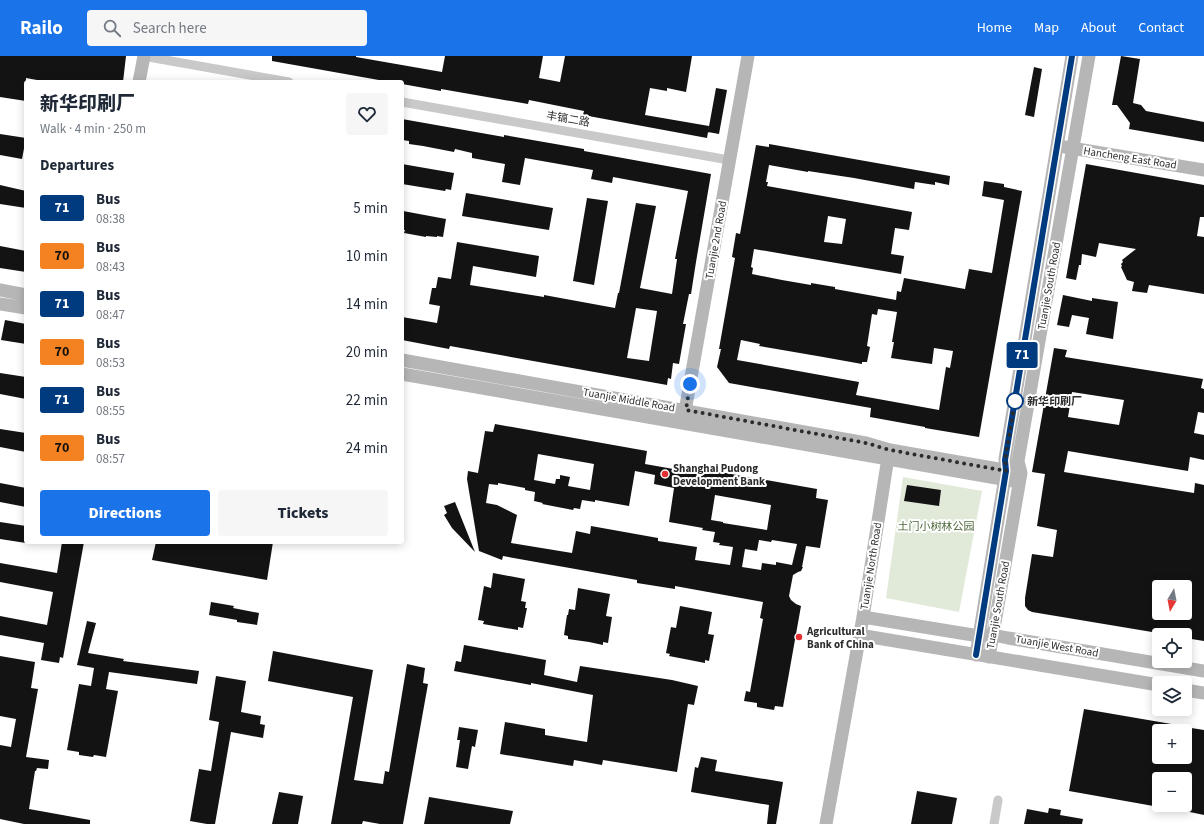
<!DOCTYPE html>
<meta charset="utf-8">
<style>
body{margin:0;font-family:"Source Sans 3","Noto Sans SC",sans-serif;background:#f6f6f7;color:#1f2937;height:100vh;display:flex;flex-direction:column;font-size:15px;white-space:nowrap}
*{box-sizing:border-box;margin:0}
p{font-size:13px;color:#747a83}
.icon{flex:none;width:22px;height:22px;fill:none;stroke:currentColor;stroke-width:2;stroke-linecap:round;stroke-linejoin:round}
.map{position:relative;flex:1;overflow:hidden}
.panel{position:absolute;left:24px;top:24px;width:380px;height:464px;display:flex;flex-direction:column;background:#fff;border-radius:4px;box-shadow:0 2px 10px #0003}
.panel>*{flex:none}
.badge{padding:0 8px;border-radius:3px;font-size:14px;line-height:26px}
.needle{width:26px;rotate:190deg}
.fabs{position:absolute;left:1152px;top:524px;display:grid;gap:8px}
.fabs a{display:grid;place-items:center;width:40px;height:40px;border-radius:4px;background:#fff;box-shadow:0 2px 10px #0003;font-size:20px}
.you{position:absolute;width:20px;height:20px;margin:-10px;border:3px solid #fff;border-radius:50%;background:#1a73e8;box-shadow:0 0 0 6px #1a73e833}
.map>.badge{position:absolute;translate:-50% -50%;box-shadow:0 0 0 2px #fff}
h2{padding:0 16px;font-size:15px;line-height:36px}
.round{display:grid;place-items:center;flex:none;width:42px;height:42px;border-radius:4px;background:#f6f6f7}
.headline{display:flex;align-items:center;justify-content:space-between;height:68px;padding:0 16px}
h1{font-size:19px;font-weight:800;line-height:30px}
.cta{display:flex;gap:8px;margin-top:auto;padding:8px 16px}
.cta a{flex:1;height:46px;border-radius:4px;background:#1a73e8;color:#fff;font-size:16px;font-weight:800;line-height:46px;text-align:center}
.cta a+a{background:#f6f6f7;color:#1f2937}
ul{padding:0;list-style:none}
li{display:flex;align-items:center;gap:12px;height:48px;padding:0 16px}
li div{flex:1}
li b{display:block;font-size:15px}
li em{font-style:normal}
li .badge{min-width:44px;font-weight:700;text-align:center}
header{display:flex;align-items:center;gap:24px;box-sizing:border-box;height:56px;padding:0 20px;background:#1a73e8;color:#fff}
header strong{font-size:19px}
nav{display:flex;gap:22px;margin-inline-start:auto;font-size:14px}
.search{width:280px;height:36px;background:#f6f6f7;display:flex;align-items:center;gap:10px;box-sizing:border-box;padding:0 14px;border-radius:4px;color:#747a83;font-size:15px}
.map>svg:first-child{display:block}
.green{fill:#e1ead9}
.building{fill:#131313;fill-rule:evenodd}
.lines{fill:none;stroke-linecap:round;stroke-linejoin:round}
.street{stroke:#c9c9c9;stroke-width:9}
.secondary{stroke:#b6b6b6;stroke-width:13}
.line-casing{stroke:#fff;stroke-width:9}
.line{stroke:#003b80;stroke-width:6}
.walk{stroke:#2c2c2c;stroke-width:4;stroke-dasharray:0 7.2}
.stop-dot{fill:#fff;stroke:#003b80;stroke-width:2}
.poi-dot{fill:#e42e32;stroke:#fff;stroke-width:1.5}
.labels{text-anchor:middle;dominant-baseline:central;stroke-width:4;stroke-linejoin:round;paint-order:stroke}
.street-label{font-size:11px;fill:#2c2c2c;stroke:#fff}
.stop-label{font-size:11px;font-weight:bold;fill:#2c2c2c;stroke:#fff;text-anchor:start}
.poi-label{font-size:11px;font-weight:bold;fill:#2c2c2c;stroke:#fff;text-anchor:start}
.park-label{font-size:11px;fill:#4d673a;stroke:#fff}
</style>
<header>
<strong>Railo</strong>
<div class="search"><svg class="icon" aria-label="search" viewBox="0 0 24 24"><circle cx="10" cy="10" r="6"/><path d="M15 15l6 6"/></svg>Search here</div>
<nav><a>Home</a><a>Map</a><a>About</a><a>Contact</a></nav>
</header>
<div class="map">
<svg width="1204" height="768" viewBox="0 0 1204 768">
<rect width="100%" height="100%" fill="#fff"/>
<path class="green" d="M903,421L982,435L959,556L886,542Z"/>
<path class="building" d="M0,0H126L123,26H48L26,22V45L0,41Z
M272,0H356V1L442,16L445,0H543L539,22L560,26L565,0H692L686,36L667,32V35L650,32L645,59L709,70L707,82L583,59L584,55L529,44L528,48L441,33V35L402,28V26H390L272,5Z
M1121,0L1140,3L1133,47L1141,49L1146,55L1204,66V86L1129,73L1130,67L1117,49H1112Z
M1034,11L1042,13L1034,61L1025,59Z
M716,32L727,34L719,78L708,76Z
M402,63L504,81V79L584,93V95L711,118L696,206L691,238H689L683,268H686L679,308L673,307L671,323L668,322L667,329L450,290L449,293L402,284V261L437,267L440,250L429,248L432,232H436L438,221L451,223L457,186L539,200L536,221L473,210L470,229L544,241V239L615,252L618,237H619L636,147L656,150L640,232L672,238L677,203H675L688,135L613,121L612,127L591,123L593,114L525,102L520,129L502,126L505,108L472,102V97L455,93L454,96L423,90L409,88V85L402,84ZM636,252L657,255L649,305L627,302Z
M0,78L26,82L22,103L0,99Z
M769,88L950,120L949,129L935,126V129L915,126L914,133L854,122L808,115V116L769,109L766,126H768L767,130L912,156L909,174L895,172L891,198L904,200L901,218L754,193L751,211L753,212L752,218L782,224L811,229V227L835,231V233L896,244L897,235L901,236L904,222L965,233L969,213L992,217L1004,144L982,140L984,125L1004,128V131L1022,135L979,381L925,372V371L870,361L871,352L729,327L717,311L721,293H719L735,202L732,201L736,177L740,178L756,89L769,91ZM828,160L846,163L842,188L824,186ZM878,253L897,256L892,286H894L891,302L932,308L934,292L953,295L950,312L946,311L939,354L856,339L859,326L737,304L741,284L760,288L759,290L823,301L862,308V306H867L870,291L867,290L872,258L877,259Z
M402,108L454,117L451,134L446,133L445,135L402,128Z
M1086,108L1204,129V161H1200L1197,180L1204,181V238L1149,229L1147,237L1132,235L1134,226L1127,224L1121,211L1122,210L1121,208L1123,206L1122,204L1136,193L1099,187L1096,201L1082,198L1081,209H1079L1076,224L1066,222Z
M0,129L26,135V152L0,148Z
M466,137L553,152L549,174L462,160Z
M587,142L608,145L594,229L573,225Z
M403,155L446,163L443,181L437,180V181L426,180V181L404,177L405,174H402Z
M0,190L26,195V216L0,212Z
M1063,239L1092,245V242L1118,246L1113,283L1086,278L1089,262L1072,259L1069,271L1057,269Z
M5,264L26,268V288L1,284Z
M1054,292L1067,294L1065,301L1203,323L1201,332L1204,333V357L1198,356L1194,377L1204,379V404L1190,401L1188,415L1068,395L1064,416L1194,437L1195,427L1204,429V585L1185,582V579H1170L1032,556L1028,554L1025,550V542L1032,498L1053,501L1057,474L1037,470L1045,418L1032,416ZM1072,336L1124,344L1119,369L1068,361ZM1159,531H1185V557H1159Z
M0,317L26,321V343L0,338Z
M495,368L647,395L645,408L679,414L680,409L817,433L816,442L828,444L820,492L806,490L802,511H803L801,515L798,516L793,519L789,540L791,544L796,548L801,550L783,651L775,650L774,654L757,651V647L744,645L746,635L750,636L763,563L760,562L763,546L675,530V533L637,527V524L503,500L502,504L479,495L467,423L468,415L478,417L485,375L493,376ZM538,398L594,408L590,434L568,430L570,421L560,419V423H556L555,428L534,424ZM635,415L655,419L654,428L674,432L669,466L703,472L702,474L715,476L713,486L720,487L719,489L733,491L730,509L695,504L697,491L658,485V482L591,470L590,478L576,475L572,497L511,487L517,459L497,449L486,447L489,428L498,429V427L525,432V434L535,436L534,445L543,447L542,448L573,454L574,452L580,453L582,444L595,446V444L629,450ZM715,439L771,449L767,474L723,467V466L711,464ZM759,484L771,486L772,484L797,488L792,509L776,506V509L762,507L761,514L742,511L745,493L757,495Z
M0,373L26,377V396L0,391Z
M0,427L26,432V451L0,446Z
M907,429L941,434L939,450L904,445Z
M455,446L475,496L452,472L444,459L447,457L444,450Z
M0,466L26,470V487L0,483Z
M62,486H84L63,602L60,601L59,607L41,604L44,587L0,579V560L47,569L53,536L0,526V507L57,517Z
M156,486H273L267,524L152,504Z
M493,517L525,523L521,545L526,546L525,552H527L523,572L518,571V574L500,571L483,568L484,565L478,564L484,530L491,532Z
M578,532L610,538L606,560L612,561L608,587L603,586V589L589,586L568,583V580L564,579L567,559H568L569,553L575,554Z
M211,546L234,550L233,552L259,557L257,569L237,566V564L209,559Z
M680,550L712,556L708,578L714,579L709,605L705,604V607L669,600L670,598L666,597L671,571L676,572Z
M87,565L96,567L88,597L124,603L123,605L199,615L197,628L109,616L106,633L118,635L106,701L94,699L93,701L79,699V696L67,694L79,628L91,630L94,612L77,609Z
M464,589L546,604L544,619L577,626L580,610L672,624L698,630L694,649L688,648L677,716L603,704L602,709L574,704L573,710L500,698L505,666L545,673V679L587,686L593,639L531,627V629L454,615L456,605L461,606Z
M273,595L373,614L354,724L383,728L385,715L389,716L407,608L425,612L423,627L428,628L403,768H380L363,765L362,768H331L353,641L268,625Z
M0,600L35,606L31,632L38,633L26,701L49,704L48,713L37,712L36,715H35L29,753L90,764V768H24L0,763V689L11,691L16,663L0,660Z
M216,620L246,625L241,656L261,660L260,668L265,669L263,682L231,676L215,768H207L190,765L199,713L211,715L219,666L209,664Z
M1084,653L1183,670V675H1159V701H1185V671L1204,674V759L1185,755V723H1159V751L1069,735Z
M459,671L478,674L475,691L472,690L468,713L456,711L460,684H457Z
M701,701L717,704L715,715L783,726L776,768H767L769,749L691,736L695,711L698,712Z
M917,735L957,742L952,768H911Z
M279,736L303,740L298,768H272Z
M429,741L513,755L510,768H424Z
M1049,752L1061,754L1060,759L1083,763L1082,768H1024L1027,753L1048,757Z"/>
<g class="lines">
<path class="street" d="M143,0L289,26
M402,46L729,104
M994,768L998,744"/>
<path class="secondary" d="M139,26L144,0
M1065,91L1204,114
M0,234L26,239
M0,248L26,252
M402,304L866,387L890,394L1021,417
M402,318L1019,426
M684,361L748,0
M863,561L979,580L993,579L1008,582L1204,615
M859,579L1159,629
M976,599L1006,415L1005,403L1072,0
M989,601L1021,417L1018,405L1089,0
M1185,634L1204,637
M826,768L863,561L889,395"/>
</g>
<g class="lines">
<defs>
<path id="line" d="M976,599L1006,415L1005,404L1072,0"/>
</defs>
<use href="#line" class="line-casing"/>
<use href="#line" class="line"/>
<path class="walk" d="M690,328L686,354L866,387L890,394L1006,415L1005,404L1015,345"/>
</g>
<circle class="stop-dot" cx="1015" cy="345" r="8"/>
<g class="poi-dot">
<circle cx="665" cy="418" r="4"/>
<circle cx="799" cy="581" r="4"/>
</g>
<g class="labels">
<g class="street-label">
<text transform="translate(568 63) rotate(10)">丰镐二路</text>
<text transform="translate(1130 102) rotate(9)">Hancheng East Road</text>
<text transform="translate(716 184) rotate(-80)">Tuanjie 2nd Road</text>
<text transform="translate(1049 230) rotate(-80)">Tuanjie South Road</text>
<text transform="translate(629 344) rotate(10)">Tuanjie Middle Road</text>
<text transform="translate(871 510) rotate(-81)">Tuanjie North Road</text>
<text transform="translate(998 549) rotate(-80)">Tuanjie South Road</text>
<text transform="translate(1057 590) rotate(10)">Tuanjie West Road</text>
</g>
<g class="stop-label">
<text x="1027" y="345">新华印刷厂</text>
</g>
<g class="poi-label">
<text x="673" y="412">Shanghai Pudong<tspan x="673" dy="13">Development Bank</tspan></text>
<text x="807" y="575">Agricultural<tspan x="807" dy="13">Bank of China</tspan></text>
</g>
<g class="park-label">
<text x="936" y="470">土门小树林公园</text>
</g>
</g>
</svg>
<div class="fabs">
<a><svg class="needle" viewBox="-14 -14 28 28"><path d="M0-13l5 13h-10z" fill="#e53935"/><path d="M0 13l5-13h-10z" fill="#747a83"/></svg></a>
<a><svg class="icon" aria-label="locate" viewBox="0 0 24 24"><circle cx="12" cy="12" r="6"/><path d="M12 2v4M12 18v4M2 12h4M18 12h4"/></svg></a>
<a><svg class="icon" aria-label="layers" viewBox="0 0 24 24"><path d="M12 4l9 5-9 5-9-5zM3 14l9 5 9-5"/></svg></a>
<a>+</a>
<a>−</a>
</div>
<div class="you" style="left:690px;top:328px"></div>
<b class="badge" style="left:1022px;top:299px;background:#003b80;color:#fff">71</b>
<section class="panel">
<div class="headline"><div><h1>新华印刷厂</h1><p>Walk · 4 min · 250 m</p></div><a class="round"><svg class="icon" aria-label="heart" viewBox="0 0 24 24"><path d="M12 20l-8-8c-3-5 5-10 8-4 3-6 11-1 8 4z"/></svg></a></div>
<h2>Departures</h2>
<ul>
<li><span class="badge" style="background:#003b80;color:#fff">71</span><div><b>Bus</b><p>08:38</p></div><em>5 min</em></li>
<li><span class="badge" style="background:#f58220;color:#111">70</span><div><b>Bus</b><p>08:43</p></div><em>10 min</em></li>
<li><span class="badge" style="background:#003b80;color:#fff">71</span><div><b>Bus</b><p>08:47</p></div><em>14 min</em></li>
<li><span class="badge" style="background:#f58220;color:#111">70</span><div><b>Bus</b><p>08:53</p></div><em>20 min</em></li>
<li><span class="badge" style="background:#003b80;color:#fff">71</span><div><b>Bus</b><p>08:55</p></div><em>22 min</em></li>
<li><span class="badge" style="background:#f58220;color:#111">70</span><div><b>Bus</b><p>08:57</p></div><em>24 min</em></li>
</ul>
<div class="cta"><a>Directions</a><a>Tickets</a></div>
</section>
</div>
